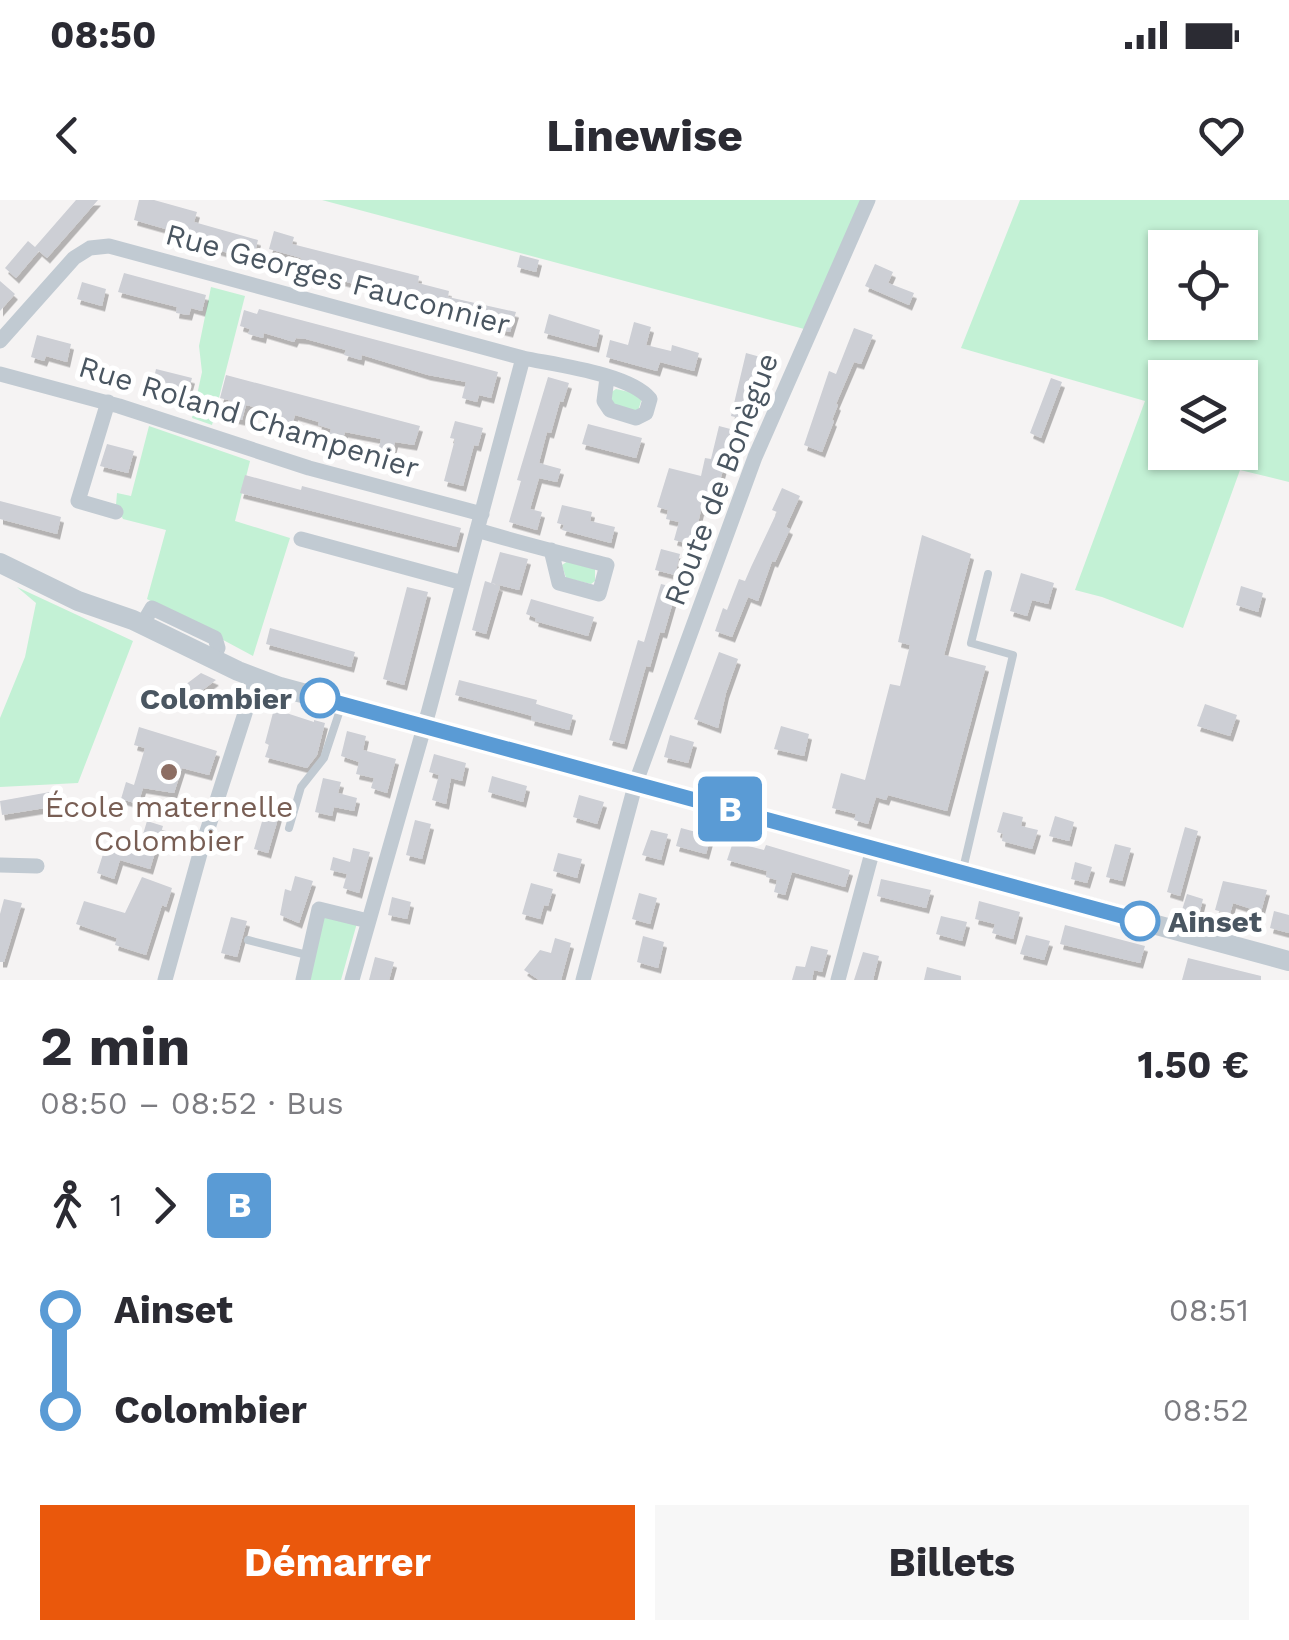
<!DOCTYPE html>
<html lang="fr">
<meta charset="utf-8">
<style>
body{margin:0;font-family:"Work Sans",sans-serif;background:#f7f7f7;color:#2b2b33;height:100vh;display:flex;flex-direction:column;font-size:38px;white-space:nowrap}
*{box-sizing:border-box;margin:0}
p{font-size:32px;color:#7c7c81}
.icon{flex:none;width:55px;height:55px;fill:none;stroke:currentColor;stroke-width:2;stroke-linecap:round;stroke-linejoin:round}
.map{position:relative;height:780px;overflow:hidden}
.panel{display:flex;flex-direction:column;background:#fff;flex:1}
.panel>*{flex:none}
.badge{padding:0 20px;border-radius:8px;font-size:35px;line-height:65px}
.tools{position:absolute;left:1148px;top:30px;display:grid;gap:20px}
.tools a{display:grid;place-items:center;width:110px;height:110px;border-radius:0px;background:#fff;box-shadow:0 2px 8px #0004;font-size:50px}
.map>.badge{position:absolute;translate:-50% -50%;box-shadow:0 0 0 5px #fff}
.legs{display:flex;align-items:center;gap:15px;height:110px;padding:0 40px;font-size:32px}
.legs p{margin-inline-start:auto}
.overview{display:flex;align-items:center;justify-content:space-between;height:170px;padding:0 40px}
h1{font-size:55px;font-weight:700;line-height:75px}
.cta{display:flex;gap:20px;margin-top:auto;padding:20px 40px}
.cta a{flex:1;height:115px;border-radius:0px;background:#ea580c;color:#fff;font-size:40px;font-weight:700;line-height:115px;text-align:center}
.cta a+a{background:#f7f7f7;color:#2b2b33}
ul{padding:0 40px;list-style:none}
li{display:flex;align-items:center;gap:35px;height:100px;font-size:38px}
li i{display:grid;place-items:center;width:15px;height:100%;margin:0 12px;background:currentColor}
li i::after{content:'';width:25px;height:25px;margin:-12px;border:8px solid;border-radius:50%;background:#fff}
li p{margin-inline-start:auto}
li:first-child i{background:linear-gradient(#0000 50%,currentColor 0)}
li:last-child i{background:linear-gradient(currentColor 50%,#0000 0)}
.status{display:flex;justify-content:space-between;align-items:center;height:70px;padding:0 50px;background:#fff;direction:ltr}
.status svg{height:28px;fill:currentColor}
header{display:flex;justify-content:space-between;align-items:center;height:130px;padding:0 40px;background:#fff;font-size:45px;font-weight:700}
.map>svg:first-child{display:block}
.green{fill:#c3f1d5;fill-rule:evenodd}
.building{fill:#cdcfd5;filter:url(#shadow)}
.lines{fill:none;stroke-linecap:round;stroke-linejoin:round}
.service{stroke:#c1cad2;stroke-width:8}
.minor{stroke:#c1cad2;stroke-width:15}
.tertiary{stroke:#c1cad2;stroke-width:20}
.line-1-casing{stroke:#fff;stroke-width:22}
.line-1{stroke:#5a9bd5;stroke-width:15}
.stop-1-dot{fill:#fff;stroke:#5a9bd5;stroke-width:5}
.education-dot{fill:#8d6e63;stroke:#fff;stroke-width:4}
.labels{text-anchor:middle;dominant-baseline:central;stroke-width:10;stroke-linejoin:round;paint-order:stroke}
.street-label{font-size:30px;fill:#4a5661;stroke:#fff}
.stop-label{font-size:30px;font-weight:bold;fill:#4a5661;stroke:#fff;text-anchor:end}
.education-label{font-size:30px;fill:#785e54;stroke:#fff}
</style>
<div class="status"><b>08:50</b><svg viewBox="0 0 49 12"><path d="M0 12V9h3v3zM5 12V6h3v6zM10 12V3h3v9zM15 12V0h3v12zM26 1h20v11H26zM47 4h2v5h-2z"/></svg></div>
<header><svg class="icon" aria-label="back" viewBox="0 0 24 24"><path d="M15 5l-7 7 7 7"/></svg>Linewise<svg class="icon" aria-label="heart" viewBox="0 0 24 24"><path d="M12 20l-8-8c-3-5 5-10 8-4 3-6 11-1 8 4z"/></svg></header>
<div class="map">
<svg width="1289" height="780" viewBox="0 0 1289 780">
<defs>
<filter id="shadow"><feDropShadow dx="3" dy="5.5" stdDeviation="0" flood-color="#0004"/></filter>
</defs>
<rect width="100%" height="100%" fill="#f5f3f3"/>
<path class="green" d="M322,0H866L808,130Z
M1020,0H1289V282L1240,270L1183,428L1102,397L1075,390L1145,201L961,148ZM1165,48H1240V122H1165ZM1165,178H1240V252H1165Z
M211,87L245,96L212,225L192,218L202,172L199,146Z
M616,189L638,194L642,198L638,211L612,206L610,193Z
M149,226L250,261L235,321L290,338L253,456L147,399L166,330L123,319L116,305L117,293L131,296Z
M568,361L595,368V381L591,384L566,378L562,365Z
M17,387L133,441L78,583L0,587V518L25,457L36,403Z
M322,715L357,723L341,780H307Z"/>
<path class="building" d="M76,0H98L47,58L39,51L16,78L5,68L28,41L35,47Z
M139,0H154L197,12L194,22L258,40L253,60L200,45L201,39L134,20Z
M274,31L294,37L292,44L419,76L418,83L449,91L448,97L516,112L510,132L455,118L457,112L299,69L301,58L269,49Z
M520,55L539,60L536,72L517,67Z
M875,64L893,72L888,83L914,93L909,105L865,86Z
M124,73L206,95L202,111L191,108L189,115L176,113L177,107L118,92Z
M0,81L15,94L0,111Z
M82,82L106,89L102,106L77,99Z
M259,109L498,172L491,198L479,195L477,202L462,198L466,182L428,175L362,155L361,160L344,155L346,150L306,139L296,138L294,142L264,133L263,138L248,134L250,129L240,126L244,110L257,114Z
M549,114L600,130L596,147L544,133Z
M634,122L651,127L646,145L671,151L672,145L699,153L694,171L660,162L657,171L606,157L610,140L628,145Z
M854,128L873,135L861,164L854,162L836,204L838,205L832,220L834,221L822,252L804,245L829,171L836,174Z
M37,135L71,144L67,162L46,156L44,161L31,157Z
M746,153L764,158L747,220L731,216Z
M156,169L192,178L187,196L152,187Z
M226,175L420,226L414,245L395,242L389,266L375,263L381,239L345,232L340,250L326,246L331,229L318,225L319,222L295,215L289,236L275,232L281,214L246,205L242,220L228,217L232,201L220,198Z
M548,177L569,183L563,202L560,201L551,233L547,232L539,263L561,269L557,282L539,278L530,309L542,312L537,330L509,322L521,281L517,280Z
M1051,178L1062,182L1041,238L1030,233Z
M455,221L483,228L478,246L474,245L463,286L444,281L455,239L450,238Z
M588,224L642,238L636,258L582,244Z
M719,226L738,231L732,253L728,252L711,313L701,310L693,345L674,340L679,322L666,319L668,310L657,307L669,268L701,276L705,258L711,259Z
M107,244L134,251L128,273L100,266Z
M245,275L301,290L302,286L461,328L456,347L240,293Z
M782,288L800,296L786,327L790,329L775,362L772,361L758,401L748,397L732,437L715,431L723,408L727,410L739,379L745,381L751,367L777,312L772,310Z
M0,301L61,317L57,334L0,319Z
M562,305L592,312L590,321L615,327L611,343L562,330L564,325L557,323Z
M922,335L971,354L944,455L986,466L947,611L888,595L886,600L876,597L868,624L854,620L856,614L832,608L841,573L865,580L890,484L900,486L910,445L898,442Z
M661,349L680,354L675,375L655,370Z
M500,352L528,359L519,390L491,383Z
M1021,373L1054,383L1048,404L1032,400L1027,416L1010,411Z
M485,381L500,386L486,434L472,430Z
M661,384L677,388L664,433L660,432L650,467L646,466L624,544L609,540L638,440L644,442Z
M1241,386L1263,393L1258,412L1236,405Z
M407,387L428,392L404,485L383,479Z
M531,399L594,417L588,436L535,421L536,418L526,414Z
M270,428L355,452L351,467L266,444Z
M719,452L738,459L726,493L718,528L694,519Z
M201,473L216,480L181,506L173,494Z
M459,480L537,500L536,504L573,515L569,530L531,520L532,516L455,495Z
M1205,504L1237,515L1230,536L1197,526Z
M274,509L314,522V520L325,523L317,555L307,568L265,557L269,545L265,543Z
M781,526L809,534L804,556L774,549Z
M139,527L217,551L209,575L182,568L174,593L143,588L138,604L121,599L126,582L134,585L145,548L134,545Z
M347,531L366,536L363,550L396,559L387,593L371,588L374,578L356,574L359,562L341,556Z
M670,535L694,542L688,563L664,557Z
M434,554L466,563L462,581L451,578L446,604L432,600L439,575L429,572Z
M492,576L527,586L523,602L488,592Z
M323,578L341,582L338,593L357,598L354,611L334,607L332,616L315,612Z
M61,590L63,605L2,615L0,601Z
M579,595L604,602L597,624L573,617Z
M268,601L282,605L268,653L254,649Z
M1003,612L1023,617L1021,626L1038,630L1032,649L1002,641L1003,634L997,632Z
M1055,616L1074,622L1069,641L1049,636Z
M415,620L431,624L422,659L406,655Z
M147,621L163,626L150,669L120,660L114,679L97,673L110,632L141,641Z
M1185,627L1198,631L1180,696L1167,692Z
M681,628L711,636L706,654L676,646Z
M651,630L668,634L661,660L642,655Z
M733,642L764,650L766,645L850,670L845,687L792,672L785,695L774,692L777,680L766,677L767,671L727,660Z
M1115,644L1131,648L1122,681L1106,677Z
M353,648L370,652L359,693L343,688L347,674L330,670L333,657L350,662Z
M558,653L582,659L577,678L553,671Z
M1075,662L1092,667L1087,683L1071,679Z
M295,676L313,681L299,723L280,715L285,689L291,691Z
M142,677L172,688L166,707L162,705L146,755L115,745L117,738L76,724L84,701L125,713Z
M881,679L931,690L926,708L877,696Z
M1223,681L1267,690L1261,712L1233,703L1230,714L1215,710Z
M531,683L553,689L548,706L544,705L540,719L522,714Z
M639,693L657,698L650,724L632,719Z
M1187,694L1203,699L1199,715L1182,710Z
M392,697L411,702L407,719L388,715Z
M4,699L22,703L4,762H0V714Z
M979,701L1020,712L1013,739L992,733L995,724L975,719Z
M1274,711L1289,715V733L1270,728Z
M941,716L967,722L962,741L936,734Z
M231,717L247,721L237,757L221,753Z
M1065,725L1145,746L1140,763L1060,744Z
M1026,735L1050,741L1044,760L1020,754Z
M643,736L664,742L658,768L637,762Z
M555,738L571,743L561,780H539L524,770L540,750L551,753Z
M811,746L828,750L822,772L814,770L812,780H792L796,766L805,767Z
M863,752L879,756L873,780H854Z
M375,757L394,762L389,780H369Z
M1188,758L1261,776V780H1182Z
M927,767L961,776V780H924Z"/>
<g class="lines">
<path class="service" d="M289,628L301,587L324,558L342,504
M963,669L1013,455L971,443L988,374
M248,740L307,755"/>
<path class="minor" d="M0,141L74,58L90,48L109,46L523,158L429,510L352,780
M523,158C556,165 630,174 650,199L646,213L636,218L610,210L604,201L607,178
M0,174L119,206L309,268L482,314
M108,202L78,301L116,312
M477,330C520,343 564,354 607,365L599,394L559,383L551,350
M301,339L463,383
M142,425L152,408L215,438L218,448L213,459
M0,665L37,666
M165,780L201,650L256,479
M303,780L319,709L368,721
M583,780L636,582L755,257L868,0
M838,780L873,649"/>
<path class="tertiary" d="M0,363L78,401L133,420L238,471L280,487L1289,761"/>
</g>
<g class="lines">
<defs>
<path id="line-1" d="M320,498L1140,721"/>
</defs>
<use href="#line-1" class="line-1-casing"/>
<use href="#line-1" class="line-1"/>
</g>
<g class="stop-1-dot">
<circle cx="320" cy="498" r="18"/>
<circle cx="1140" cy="721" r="18"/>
</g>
<circle class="education-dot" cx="169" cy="572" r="10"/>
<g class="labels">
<g class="street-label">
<text transform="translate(338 79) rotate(15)">Rue Georges Fauconnier</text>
<text transform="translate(249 217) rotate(17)">Rue Roland Champenier</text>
<text transform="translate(721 279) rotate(-69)">Route de Bonègue</text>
</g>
<g class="stop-label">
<text x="292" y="498">Colombier</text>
<text x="1168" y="721" text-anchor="start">Ainset</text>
</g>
<g class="education-label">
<text x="169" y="606">École maternelle<tspan x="169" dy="34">Colombier</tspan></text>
</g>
</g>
</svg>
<div class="tools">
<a><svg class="icon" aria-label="locate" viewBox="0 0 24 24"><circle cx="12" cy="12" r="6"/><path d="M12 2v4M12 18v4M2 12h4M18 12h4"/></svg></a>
<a><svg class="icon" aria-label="layers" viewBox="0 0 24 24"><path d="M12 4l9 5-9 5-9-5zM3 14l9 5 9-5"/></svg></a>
</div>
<b class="badge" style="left:730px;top:609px;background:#5a9bd5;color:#fff">B</b>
</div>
<section class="panel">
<div class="overview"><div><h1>2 min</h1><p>08:50 – 08:52 · Bus</p></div><b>1.50 €</b></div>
<div class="legs"><svg class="icon" aria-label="walk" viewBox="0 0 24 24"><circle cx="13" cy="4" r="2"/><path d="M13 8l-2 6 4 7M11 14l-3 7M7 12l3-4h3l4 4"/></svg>1<svg class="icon" aria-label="forward" viewBox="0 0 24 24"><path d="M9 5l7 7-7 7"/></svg><b class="badge" style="background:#5a9bd5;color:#fff">B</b></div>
<ul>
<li><i style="color:#5a9bd5"></i><b>Ainset</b><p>08:51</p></li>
<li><i style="color:#5a9bd5"></i><b>Colombier</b><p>08:52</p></li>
</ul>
<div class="cta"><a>Démarrer</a><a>Billets</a></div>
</section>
